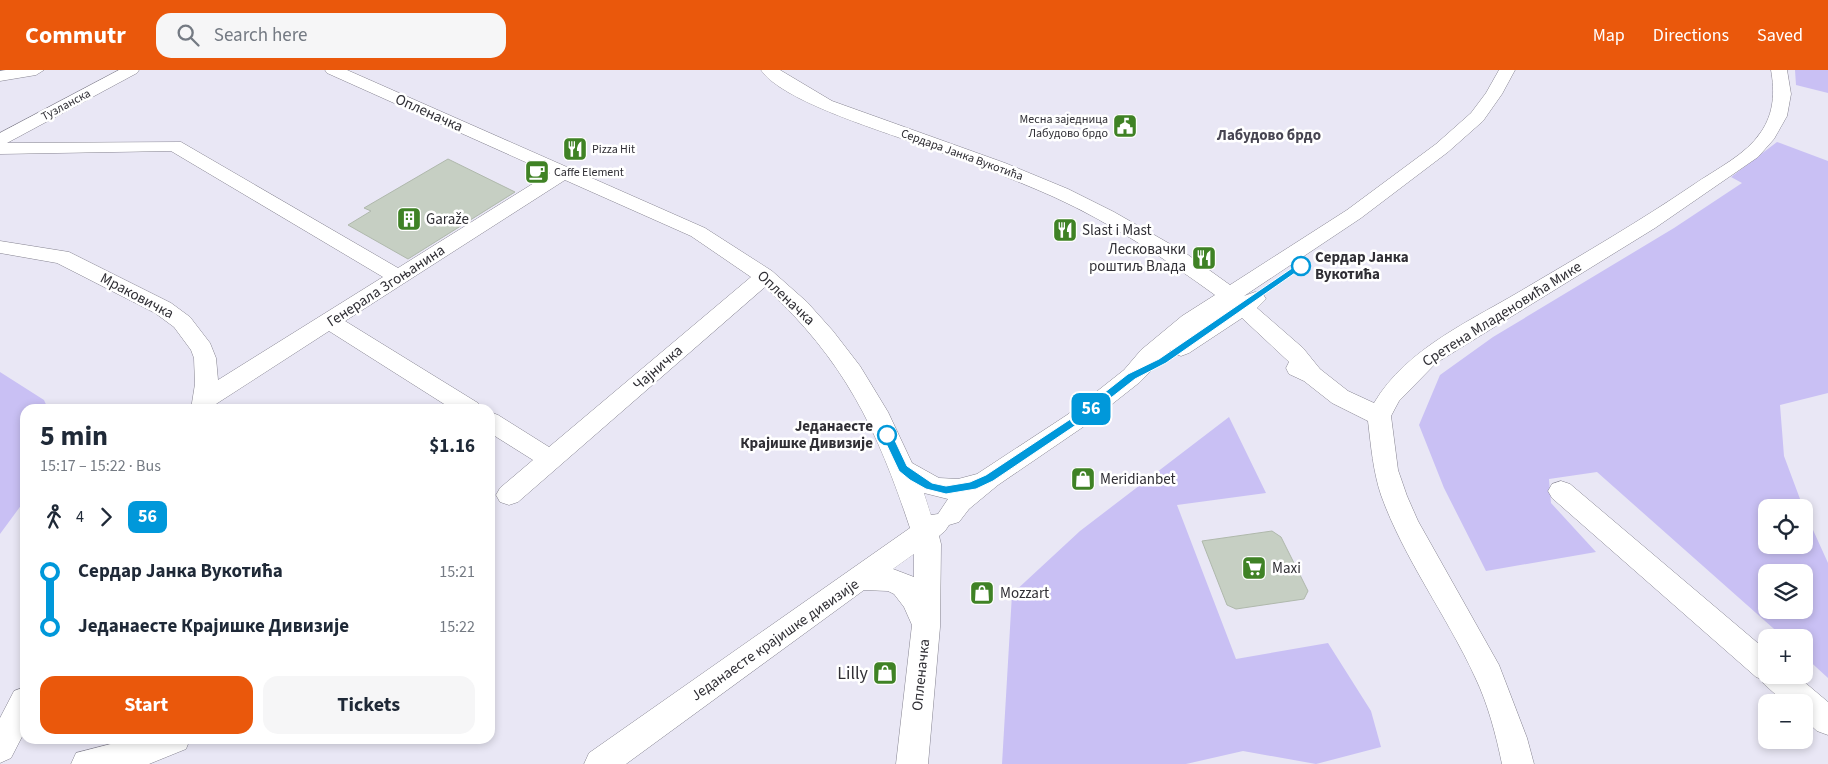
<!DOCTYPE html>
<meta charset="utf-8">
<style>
body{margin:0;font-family:"Source Sans 3",sans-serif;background:#f6f6f7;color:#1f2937;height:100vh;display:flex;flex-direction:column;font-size:19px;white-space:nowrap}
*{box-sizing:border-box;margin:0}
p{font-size:16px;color:#747a83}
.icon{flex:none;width:28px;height:28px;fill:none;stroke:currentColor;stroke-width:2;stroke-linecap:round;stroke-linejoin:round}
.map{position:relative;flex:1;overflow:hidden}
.sheet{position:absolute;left:20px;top:334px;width:475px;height:340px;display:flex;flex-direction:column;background:#fff;border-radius:15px;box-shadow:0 2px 8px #0003}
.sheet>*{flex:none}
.badge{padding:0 10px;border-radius:8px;font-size:18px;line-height:32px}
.buttons{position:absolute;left:1758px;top:429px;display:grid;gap:10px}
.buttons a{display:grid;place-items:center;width:55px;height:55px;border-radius:10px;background:#fff;box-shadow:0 2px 8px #0003;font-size:25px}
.map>.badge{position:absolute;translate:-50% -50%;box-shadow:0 0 0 2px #fff}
.legs{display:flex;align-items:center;gap:8px;height:55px;padding:0 20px;font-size:16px}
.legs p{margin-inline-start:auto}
.summary{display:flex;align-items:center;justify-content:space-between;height:85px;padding:0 20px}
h1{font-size:28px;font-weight:700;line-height:38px}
.primary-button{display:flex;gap:10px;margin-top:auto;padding:10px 20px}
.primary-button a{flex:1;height:58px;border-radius:15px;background:#ea580c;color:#fff;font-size:20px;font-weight:700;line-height:58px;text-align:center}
.primary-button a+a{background:#f6f6f7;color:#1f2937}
ul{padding:0 20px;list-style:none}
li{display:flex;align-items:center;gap:18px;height:55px;font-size:19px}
li i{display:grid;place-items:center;width:8px;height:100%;margin:0 6px;background:currentColor}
li i::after{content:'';width:12px;height:12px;margin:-6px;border:4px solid;border-radius:50%;background:#fff}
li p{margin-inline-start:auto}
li:first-child i{background:linear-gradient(#0000 50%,currentColor 0)}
li:last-child i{background:linear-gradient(currentColor 50%,#0000 0)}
header{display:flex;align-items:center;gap:30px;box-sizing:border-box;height:70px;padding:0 25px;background:#ea580c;color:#fff}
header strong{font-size:24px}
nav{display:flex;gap:28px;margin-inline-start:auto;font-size:18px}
.search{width:350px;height:45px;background:#f6f6f7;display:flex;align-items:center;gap:12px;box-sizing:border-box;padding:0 18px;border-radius:15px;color:#747a83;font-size:19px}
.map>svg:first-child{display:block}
.green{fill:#c9c0f4;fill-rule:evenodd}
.building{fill:#c6cfc3;stroke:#afb8ac}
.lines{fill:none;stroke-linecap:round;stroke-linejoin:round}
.minor-casing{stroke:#858390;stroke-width:1}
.minor{fill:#fff;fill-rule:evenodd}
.line-1{fill:#0098da;stroke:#fff}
.stop-1-dot{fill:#fff;stroke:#0098da;stroke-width:2.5}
.labels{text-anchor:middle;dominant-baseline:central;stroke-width:5;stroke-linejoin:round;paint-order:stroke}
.far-street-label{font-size:12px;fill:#302f35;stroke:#fff}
.far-poi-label{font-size:12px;fill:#302f35;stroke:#fff;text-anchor:start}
.street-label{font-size:15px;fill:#302f35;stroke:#fff}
.far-quarter-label{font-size:15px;font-weight:bold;fill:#474551;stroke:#fff}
.poi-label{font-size:15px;fill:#302f35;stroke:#fff;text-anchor:start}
.stop-label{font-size:15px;font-weight:bold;fill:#302f35;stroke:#fff;text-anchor:start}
.near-poi-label{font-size:18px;fill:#302f35;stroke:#fff;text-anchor:end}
</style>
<header>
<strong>Commutr</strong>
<div class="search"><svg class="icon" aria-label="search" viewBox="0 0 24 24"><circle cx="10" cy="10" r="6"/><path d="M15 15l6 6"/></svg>Search here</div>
<nav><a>Map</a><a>Directions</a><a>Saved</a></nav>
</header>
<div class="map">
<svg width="1828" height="694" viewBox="0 0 1828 694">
<rect width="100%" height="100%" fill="#e9e7f5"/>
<path class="green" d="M1795,0H1828V23L1796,15Z
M1777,72L1828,91V323L1780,335L1784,386L1803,437L1766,438V475H1804V440L1828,493V608L1804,586V568L1783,567L1597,402L1549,409L1551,433L1596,482L1486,501L1444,418L1419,355L1440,305L1493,267L1674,158L1742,113L1731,107ZM1766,502H1804V540H1766Z
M0,302L44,330L48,339H25V430L0,464Z
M1229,347L1266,423L1177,435L1236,589L1328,573L1371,641L1381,677L1316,694L1243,681L1186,694H1002L1012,524L1080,461Z"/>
<path class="building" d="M448,89L515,122L408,189L348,155L371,141L364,138Z
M1272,461L1281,467L1308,521L1304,529L1236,539L1227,535L1202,471Z"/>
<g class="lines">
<defs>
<path id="minor" d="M6,0H44L36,5L0,11V1Z
M119,0H139L137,3L7,73L181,72L398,198L550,103L327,3L325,0H347L705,158L772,201L807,232L833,261L860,296L888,342L912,393L939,408L958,409L977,404L1067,345L1124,300L1141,280L1182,246L1215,225C1164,188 1111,153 1054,127C1009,107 963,90 917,74C880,60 782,31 761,0H780L832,31L1005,93L1068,119L1114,142L1184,182L1230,215L1347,140L1436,74L1471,43L1486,23L1499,0H1515L1502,24L1483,51L1448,82L1361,148L1244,226L1255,222L1263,224L1266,229L1257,238L1303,278L1320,299L1348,321L1374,333C1407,277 1475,249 1529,216C1585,183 1640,151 1693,115C1716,99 1746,85 1761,62C1774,43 1775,22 1771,0H1787L1791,24L1787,46L1774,69L1758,87L1655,158L1436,293L1399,331L1391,346L1398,400L1407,426L1418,451L1499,595L1527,668L1534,694H1502C1496,665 1488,634 1475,607C1447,546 1404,489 1381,425C1373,401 1371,376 1368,351L1332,333L1304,311L1289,304L1286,298L1289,292L1287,290L1242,248L1189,283L1181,286L1173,283L1171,280L1140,312L1083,357L998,415L969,439L959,452L949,455L945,461L939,466L941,474L940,557L928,694H896L912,555L904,537L894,524L888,521L864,520L626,694H584L589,683L910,458C877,358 844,290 765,217L518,432L509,435L500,432L496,425L500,418L533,390L490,363V342L498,345L549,377L751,207L691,166L565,110L345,251L478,333L482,339H452L329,261L216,334L215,339H191L195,314L194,288L191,280L174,257L155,243L57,193L0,183V171L69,182L171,233L190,247L210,273L216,288L218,310L383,207L171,81L0,84V63ZM924,423L948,429L938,444L931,445ZM914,484V507L893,499Z
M1561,411L1570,414L1766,580V605H1796L1828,632V665L1817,661L1804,649V632H1784L1764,614L1761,609L1756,607L1552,428L1548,421L1552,414Z
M25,617V661L11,688L0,693V648L14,621Z
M130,669H190L186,679L149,694H71L76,683Z"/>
</defs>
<use href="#minor" class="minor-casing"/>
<use href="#minor" class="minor"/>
</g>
<path class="line-1" d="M1298,194L1305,196L1166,293L1135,309L1079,353L993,411L976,419L946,424L926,419L910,410L899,401L882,365L884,362H891L907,396L932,413L946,416L970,412L986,405L1072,348L1128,304L1159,289Z"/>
<defs>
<symbol id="civic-square" viewBox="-11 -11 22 22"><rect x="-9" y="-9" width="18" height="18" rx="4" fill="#3f8225" stroke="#fff"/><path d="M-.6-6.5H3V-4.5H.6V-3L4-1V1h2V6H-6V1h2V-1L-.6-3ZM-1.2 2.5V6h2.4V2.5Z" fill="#fff"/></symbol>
<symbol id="restaurant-square" viewBox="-11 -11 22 22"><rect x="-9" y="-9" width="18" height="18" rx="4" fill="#3f8225" stroke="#fff"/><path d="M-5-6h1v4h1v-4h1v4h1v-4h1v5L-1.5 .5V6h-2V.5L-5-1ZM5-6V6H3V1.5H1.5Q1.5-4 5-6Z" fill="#fff"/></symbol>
<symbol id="cafe-square" viewBox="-11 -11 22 22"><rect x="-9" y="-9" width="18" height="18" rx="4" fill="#3f8225" stroke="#fff"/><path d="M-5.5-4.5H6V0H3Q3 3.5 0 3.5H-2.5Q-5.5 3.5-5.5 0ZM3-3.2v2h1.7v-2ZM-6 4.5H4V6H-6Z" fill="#fff"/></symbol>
<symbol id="building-square" viewBox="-11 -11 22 22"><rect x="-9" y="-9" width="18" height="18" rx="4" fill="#3f8225" stroke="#fff"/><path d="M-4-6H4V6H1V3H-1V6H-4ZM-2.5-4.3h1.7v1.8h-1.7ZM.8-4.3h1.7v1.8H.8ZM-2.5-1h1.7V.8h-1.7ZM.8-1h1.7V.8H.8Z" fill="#fff"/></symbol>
<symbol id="shop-square" viewBox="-11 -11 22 22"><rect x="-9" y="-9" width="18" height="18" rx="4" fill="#3f8225" stroke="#fff"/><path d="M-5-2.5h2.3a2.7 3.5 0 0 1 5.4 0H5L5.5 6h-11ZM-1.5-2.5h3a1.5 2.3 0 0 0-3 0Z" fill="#fff"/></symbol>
<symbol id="supermarket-square" viewBox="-11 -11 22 22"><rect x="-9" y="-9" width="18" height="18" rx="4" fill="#3f8225" stroke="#fff"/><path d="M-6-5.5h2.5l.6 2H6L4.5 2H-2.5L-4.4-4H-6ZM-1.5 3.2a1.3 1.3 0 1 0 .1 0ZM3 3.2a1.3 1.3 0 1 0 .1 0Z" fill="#fff"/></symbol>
</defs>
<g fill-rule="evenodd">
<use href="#civic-square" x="1111" y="42" width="28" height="28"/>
<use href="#restaurant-square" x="561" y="65" width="28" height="28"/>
<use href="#cafe-square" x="523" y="88" width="28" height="28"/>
<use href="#building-square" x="395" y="135" width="28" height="28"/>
<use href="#restaurant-square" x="1051" y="146" width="28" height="28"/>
<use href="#restaurant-square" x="1190" y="174" width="28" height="28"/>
<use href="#shop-square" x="1069" y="395" width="28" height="28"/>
<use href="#supermarket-square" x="1240" y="484" width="28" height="28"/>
<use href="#shop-square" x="968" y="509" width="28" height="28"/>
<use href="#shop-square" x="871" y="589" width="28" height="28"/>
</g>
<g class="stop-1-dot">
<circle cx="1301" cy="196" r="9"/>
<circle cx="887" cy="365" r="9"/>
</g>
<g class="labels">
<g class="far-street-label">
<text transform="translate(66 35) rotate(-28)">Тузланска</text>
<text transform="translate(962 85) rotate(20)">Сердара Јанка Вукотића</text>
</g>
<g class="far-poi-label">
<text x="1108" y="49" text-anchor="end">Месна заједница<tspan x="1108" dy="14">Лабудово брдо</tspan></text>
<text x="592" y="79">Pizza Hit</text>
<text x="554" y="102">Caffe Element</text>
</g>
<g class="street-label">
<text transform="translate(429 43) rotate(24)">Опленачка</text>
<text transform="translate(386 216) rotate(-33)">Генерала Згоњанина</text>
<text transform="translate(137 226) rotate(28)">Мраковичка</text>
<text transform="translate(786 228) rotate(43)">Опленачка</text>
<text transform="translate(1502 244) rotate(-32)">Сретена Младеновића Мике</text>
<text transform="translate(658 298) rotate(-41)">Чајничка</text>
<text transform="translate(775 570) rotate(-35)">Једанаесте крајишке дивизије</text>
<text transform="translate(921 605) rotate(-84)">Опленачка</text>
</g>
<g class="far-quarter-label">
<text x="1269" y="65">Лабудово брдо</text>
</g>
<g class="poi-label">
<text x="426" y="149">Garaže</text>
<text x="1082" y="160">Slast i Mast</text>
<text x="1186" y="179" text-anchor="end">Лесковачки<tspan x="1186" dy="17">роштиљ Влада</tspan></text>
<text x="1100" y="409">Meridianbet</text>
<text x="1272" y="498">Maxi</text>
<text x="1000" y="523">Mozzart</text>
</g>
<g class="stop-label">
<text x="1315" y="187">Сердар Јанка<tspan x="1315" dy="17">Вукотића</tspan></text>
<text x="873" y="356" text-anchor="end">Једанаесте<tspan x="873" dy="17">Крајишке Дивизије</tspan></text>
</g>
<g class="near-poi-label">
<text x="868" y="603">Lilly</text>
</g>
</g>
</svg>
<div class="buttons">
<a><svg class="icon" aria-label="locate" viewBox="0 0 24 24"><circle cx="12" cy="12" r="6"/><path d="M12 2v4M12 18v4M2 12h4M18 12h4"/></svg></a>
<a><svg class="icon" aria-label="layers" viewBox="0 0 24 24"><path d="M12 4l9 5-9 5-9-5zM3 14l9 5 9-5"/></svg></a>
<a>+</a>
<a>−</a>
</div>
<b class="badge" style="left:1091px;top:339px;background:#0098da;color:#fff">56</b>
<section class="sheet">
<div class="summary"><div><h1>5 min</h1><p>15:17 – 15:22 · Bus</p></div><b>$1.16</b></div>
<div class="legs"><svg class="icon" aria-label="walk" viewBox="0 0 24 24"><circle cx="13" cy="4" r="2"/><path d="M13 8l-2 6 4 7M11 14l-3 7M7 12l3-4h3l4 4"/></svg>4<svg class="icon" aria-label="forward" viewBox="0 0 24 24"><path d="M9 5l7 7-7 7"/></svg><b class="badge" style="background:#0098da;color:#fff">56</b></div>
<ul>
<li><i style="color:#0098da"></i><b>Сердар Јанка Вукотића</b><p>15:21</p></li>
<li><i style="color:#0098da"></i><b>Једанаесте Крајишке Дивизије</b><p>15:22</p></li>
</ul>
<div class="primary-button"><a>Start</a><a>Tickets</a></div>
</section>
</div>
